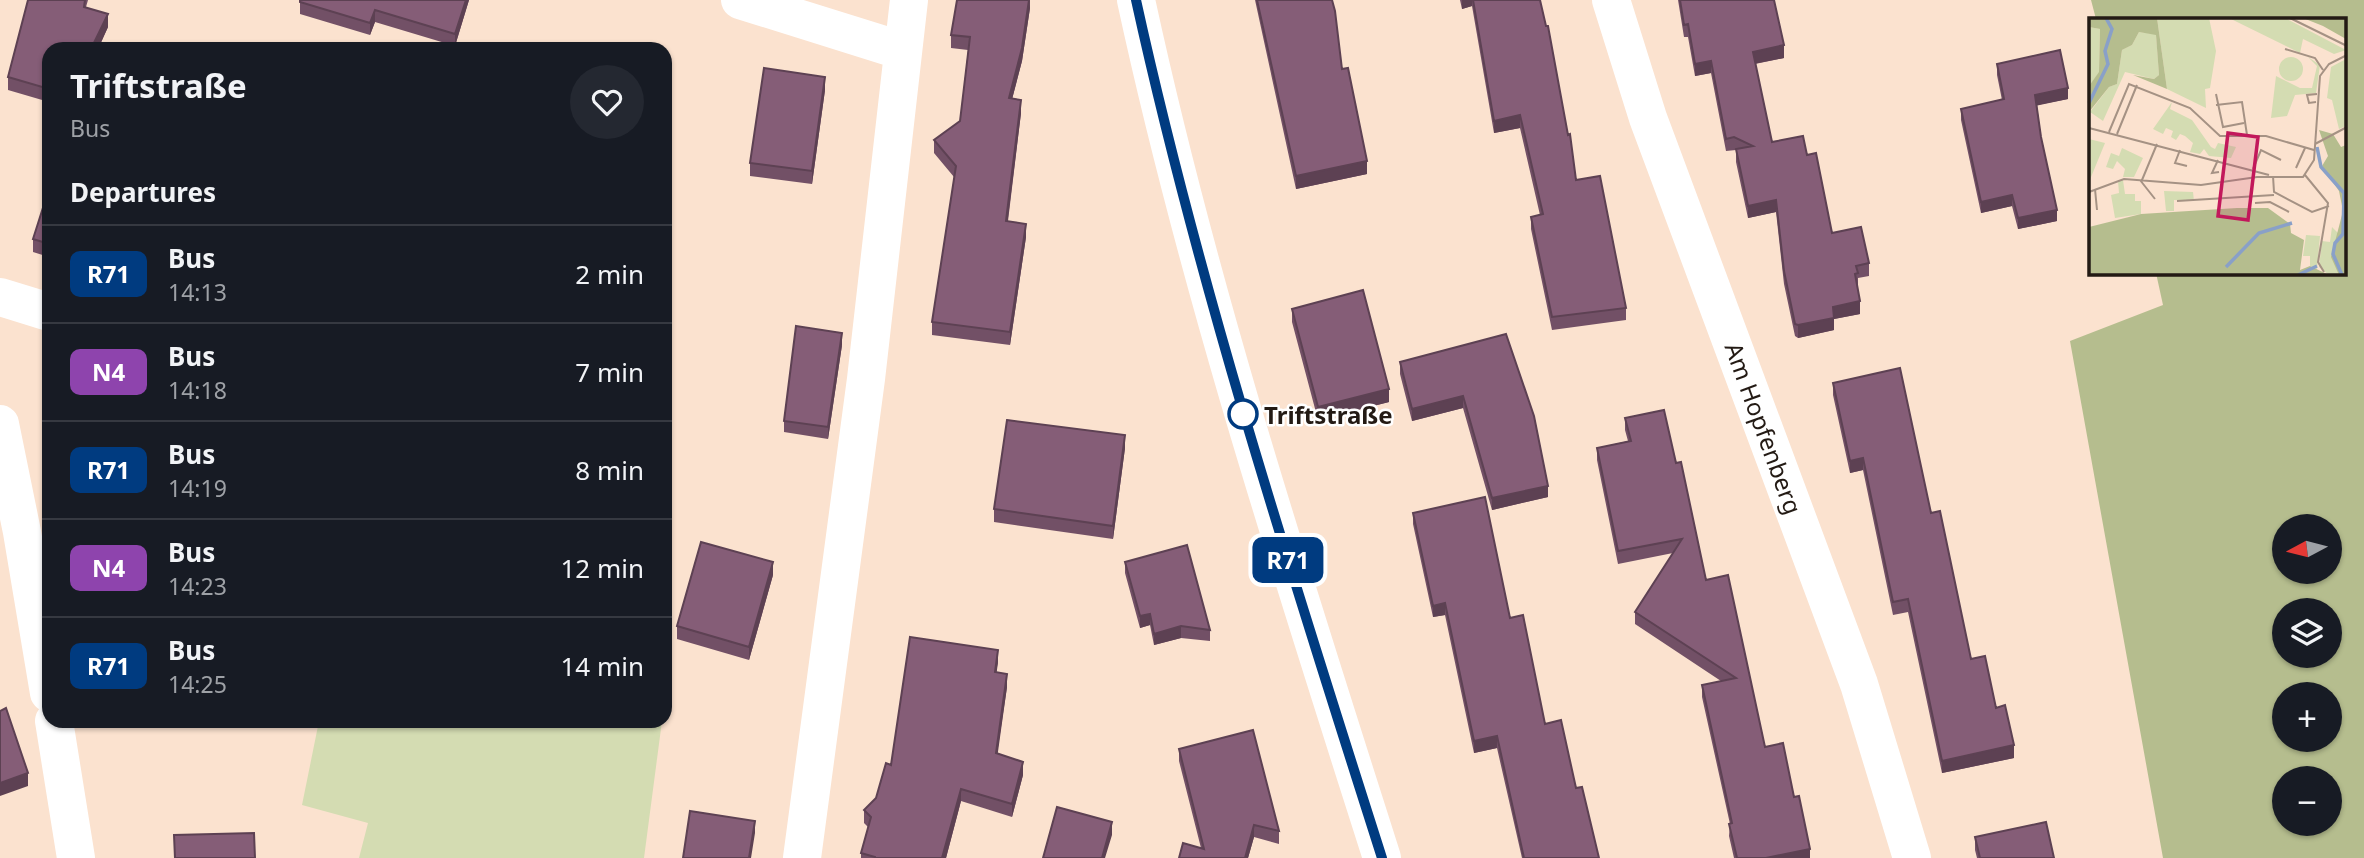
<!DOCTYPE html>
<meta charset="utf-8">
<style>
body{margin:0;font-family:"Noto Sans",sans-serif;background:#242831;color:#f1f3f6;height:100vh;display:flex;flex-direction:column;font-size:26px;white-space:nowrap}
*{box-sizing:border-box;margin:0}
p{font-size:23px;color:#9ea1a6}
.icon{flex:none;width:38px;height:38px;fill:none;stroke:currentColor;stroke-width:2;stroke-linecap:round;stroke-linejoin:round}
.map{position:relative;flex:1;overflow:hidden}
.sheet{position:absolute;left:42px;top:42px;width:630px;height:686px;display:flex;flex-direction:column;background:#171b24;border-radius:21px;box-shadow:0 2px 5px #0004}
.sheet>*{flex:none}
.badge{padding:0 14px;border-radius:10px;font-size:24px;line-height:46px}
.needle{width:46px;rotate:263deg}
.buttons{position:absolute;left:2272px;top:514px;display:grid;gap:14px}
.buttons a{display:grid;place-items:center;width:70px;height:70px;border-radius:50%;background:#171b24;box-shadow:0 2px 5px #0004;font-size:35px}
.map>.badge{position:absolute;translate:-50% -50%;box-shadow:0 0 0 4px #fff}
h2{padding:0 28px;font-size:26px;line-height:63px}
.round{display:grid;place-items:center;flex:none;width:74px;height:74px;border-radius:37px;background:#242831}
.head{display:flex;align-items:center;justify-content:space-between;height:119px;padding:0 28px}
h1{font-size:33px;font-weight:700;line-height:52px}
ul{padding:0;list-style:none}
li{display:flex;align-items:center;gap:21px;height:98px;padding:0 28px;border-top:2px solid #363941}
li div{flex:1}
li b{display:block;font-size:26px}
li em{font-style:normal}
li .badge{min-width:77px;font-weight:700;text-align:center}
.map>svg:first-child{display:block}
.green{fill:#d4dcb2}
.forest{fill:#b5bd8e;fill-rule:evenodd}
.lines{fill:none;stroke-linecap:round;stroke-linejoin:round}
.minor{stroke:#fff;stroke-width:38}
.tertiary{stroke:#fff;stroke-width:38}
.wall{fill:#725066}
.shaded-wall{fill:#5d4153}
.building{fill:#855d77;stroke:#5d4153;stroke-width:2}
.line-casing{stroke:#fff;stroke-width:16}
.line{stroke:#003b80;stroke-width:10}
.stop-dot{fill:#fff;stroke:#003b80;stroke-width:3.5}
.labels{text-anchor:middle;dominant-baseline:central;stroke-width:5;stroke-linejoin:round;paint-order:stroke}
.stop-label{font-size:24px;font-weight:bold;fill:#231a14;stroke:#fff;text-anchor:start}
.street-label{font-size:24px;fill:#231a14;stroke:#fff}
.inset-river{fill:none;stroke:#89a0c8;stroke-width:3.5}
.inset-road{fill:none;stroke:#a59284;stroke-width:2}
.view{fill:#c2185b;fill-opacity:0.15;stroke:#c2185b;stroke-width:3.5}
.inset-edge{fill:none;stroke:#231a14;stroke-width:3.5}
</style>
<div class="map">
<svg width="2364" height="858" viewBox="0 0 2364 858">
<rect width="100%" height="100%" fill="#fbe2cf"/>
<path class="green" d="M319,721H662L644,858H359L368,823L302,805Z"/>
<path class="forest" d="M2091,0H2364V858H2163L2070,341L2163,305L2156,273H2345V19H2096ZM2284,527H2329V572H2284ZM2284,611H2329V656H2284ZM2284,695H2329V740H2284ZM2284,779H2329V824H2284Z"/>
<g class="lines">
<path class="minor" d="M740,0L903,51
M1611,0L1648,118L1859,684L1912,858
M0,297L49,312
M0,424L22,532L49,693
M54,721L76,858
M802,858L866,379L909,0"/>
<path class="tertiary" d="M1136,0C1199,291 1292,575 1382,858"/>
</g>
<path class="wall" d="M29,0H88L86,7L108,27L98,49H49V102L8,90V77Z
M469,0L455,46L375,22L370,35L300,14V2Z
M1030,0V8L1022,61L1012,99L1021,113L1008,221L1026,237L1010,345L932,335V322L954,177L934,153V140L960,121L968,50L951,48V35Z
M1255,0H1332L1342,69L1367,174L1296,189Z
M1460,0H1540L1576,180L1626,308V320L1552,330L1531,229V217L1540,215L1520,128L1494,133L1472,6L1462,9Z
M1678,0H1774L1784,58L1755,64L1772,142L1807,155L1832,233L1869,263V276L1858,278V286H1857L1860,314L1834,319V330L1798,338L1795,336L1784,284L1776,212L1748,218L1736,162V150L1726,151L1711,73L1695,76L1688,37H1684Z
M1997,64L2068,99L2037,105L2041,137L2057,221L2018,229L2012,206L1981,213L1961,120V109L2002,100L1997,75Z
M825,90L812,184L750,176V163Z
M49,192V257L33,252V239Z
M1292,309L1389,402L1318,420L1292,322Z
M1506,334L1548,497L1492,510L1463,408L1412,421L1400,374V362Z
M842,345L828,439L784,432V421Z
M1833,383L1931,513L1971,659L1996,708L2014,758L1942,773L1908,612L1893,615L1863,470L1850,473L1833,395Z
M1625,418L1676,463L1706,580L1765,747L1794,797L1810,858H1734L1729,836L1730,824L1702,697V685L1721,681L1635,624V612L1673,553L1618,564L1597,460V448L1628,441L1625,430Z
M1125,448L1113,539L994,522V509Z
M1413,513L1510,618L1545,724L1576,788L1599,858H1522L1497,748L1474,753L1445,615L1433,617L1413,524Z
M1125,562L1210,630V641L1181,638L1154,645L1150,625L1140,628L1125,573Z
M773,575L749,660L677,639V626Z
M998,662L996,672L1007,687L997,754L1023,775L1012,817L961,801L946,858H861V853L868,827L864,823V810L876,798L891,765Z
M1179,749L1279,831V844L1254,837L1248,858H1179L1201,848L1179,761Z
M1975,837L2054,858H1977L1975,850Z"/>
<path class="shaded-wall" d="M466,0H469L455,46V34Z
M1029,0L1030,8L1022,61L1009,111V98Z
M1462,0H1472V6L1462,9Z
M375,10V22L370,35V23Z
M108,14V27L98,49H91Z
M1784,45V58L1753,64V52Z
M1711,61V73L1695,76V64Z
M825,77V90L812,184V171Z
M2068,88V99L2035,106V95Z
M1021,100V113L1006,234V221Z
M1520,115V128L1494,133V121Z
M1367,161V174L1296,189V176Z
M2012,195V206L1981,213V202Z
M1776,200V212L1748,218V206Z
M2057,210V221L2018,229V218Z
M1026,224V237L1010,345V332Z
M1860,301V314L1834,319V330L1798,338V325L1833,307Z
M842,333V345L828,439V427Z
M1389,389V402L1318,420V407Z
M1463,396V408L1412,421V409Z
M1125,435V448L1113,539V526Z
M1863,458V470L1850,473V461Z
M1548,486V497L1492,510V498Z
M773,562V575L749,660V647Z
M1445,603V615L1433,617V606Z
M1150,614V625L1140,628V616Z
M1181,626V638L1154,645V634Z
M998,650V662L995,685V672Z
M1007,674V687L996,766V753Z
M1497,736V748L1474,753V741Z
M2014,745V758L1942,773V761Z
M1023,762V775L1012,817V804Z
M28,773V786L0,796V783Z
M961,789V801L946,858H942Z
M755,821V833L751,858H749Z
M1112,822V835L1105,858H1102Z
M1254,825V837L1248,858H1245Z
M1810,849V858H1766Z"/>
<path class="building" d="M28,0H85L84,7L108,14L91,49H49V89L8,77Z
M300,0H466L455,34L375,10L370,23L300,2Z
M957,0H1029L1022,48L1009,98L1021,100L1006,221L1026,224L1010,332L932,322L956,166L934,140L960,121L970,37L951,35Z
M1257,0H1332L1335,11L1342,69L1348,68L1367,161L1296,176Z
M1473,0H1540L1546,26H1548L1568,135L1570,134L1576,180L1600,176L1626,308L1552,317L1531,217L1543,214L1520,115L1494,121Z
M1680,0H1774L1784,45L1753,52L1772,142L1803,136L1807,155L1816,153L1832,233L1861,227L1869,263L1856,266L1858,273L1855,274L1860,301L1833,307L1834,318L1798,325L1795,324L1784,271L1776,200L1748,206L1736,149L1753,146L1734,137L1726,139L1711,61L1695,64L1688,24L1684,25Z
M2060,50L2068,88L2035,95L2041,137L2057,210L2018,218L2012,195L1981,202L1961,109L2004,99L1997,64Z
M764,68L825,77L812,171L750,163Z
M48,192H49V244L33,239Z
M1363,290L1389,389L1318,407L1292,309Z
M796,326L842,333L828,427L784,421Z
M1506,334L1534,416L1548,486L1492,498L1463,396L1412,409L1400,362Z
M1900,368L1931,513L1940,511L1971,659L1985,656L1996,708L2005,705L2014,745L1942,761L1908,599L1893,602L1863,458L1850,461L1833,383Z
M1664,410L1676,463L1681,462L1706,580L1728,575L1765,747L1783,743L1794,797L1799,796L1810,849L1766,858H1737L1729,824L1732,823L1702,685L1736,678L1635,612L1682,539L1618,551L1597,448L1631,441L1625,418Z
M1007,420L1125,435L1113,526L994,509Z
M1485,497L1510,618L1523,615L1545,724L1561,720L1576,788L1582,787L1599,858H1524L1497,736L1474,741L1445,603L1433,606L1413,513Z
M701,542L773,562L749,647L677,626Z
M1187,545L1210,630L1181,626L1154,634L1150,614L1140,616L1125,562Z
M910,637L998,650L995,672L1007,674L996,753L1023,762L1012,804L961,789L942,858H875V857L861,853L871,817L864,810L876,798L886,763L891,765Z
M6,708L28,773L0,783V711Z
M1253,730L1279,831L1254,825L1245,858H1179L1183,843L1204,849L1179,749Z
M1057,807L1112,822L1102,858H1043Z
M690,811L755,821L749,858H683Z
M2046,822L2054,858H1980L1975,837Z
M254,833L255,858H175L174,835Z"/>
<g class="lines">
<defs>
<path id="line" d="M1136,0C1200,291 1292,575 1382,858"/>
</defs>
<use href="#line" class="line-casing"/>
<use href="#line" class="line"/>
</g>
<circle class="stop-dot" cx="1243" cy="414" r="14"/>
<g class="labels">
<g class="stop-label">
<text x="1264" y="414">Triftstraße</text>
</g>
<g class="street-label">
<text transform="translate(1764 428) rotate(70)">Am Hopfenberg</text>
</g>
</g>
<g transform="translate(2089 18)">
<rect width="257" height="257" fill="#fbe2cf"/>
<path d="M68,0H120L127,33L121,70L116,71L117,90L78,71ZM140,0H196L257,32L245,36L214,21L211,35ZM0,9L11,11L10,55L0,68ZM50,14L67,16L70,57L65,61L36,54L14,103L1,94L20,69L28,66L33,32L43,27ZM219,39L231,47L227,75L206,77L198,98L182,100L187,58L211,70H223L228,48ZM190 51a12 12 0 1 1 24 0a12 12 0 1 1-24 0ZM257,41V108L250,111L243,82L238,80L242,49ZM83,84L81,91L103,102L122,129L126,131L129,125L147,129L142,140L120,138L115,131L111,136L101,134L104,125L96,118L91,116L87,122L82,119L84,113L77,110L74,116L64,111ZM0,121L16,125L0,164ZM33,130L54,140L45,159H34L36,151L28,143L24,151L17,149L22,135L30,138ZM34,162L36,176H46V183H52V196L26,200L22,177L30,175L29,163ZM75,173L104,174L105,183L85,182V193H77ZM254,193H257L258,251L256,257H240L230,249L233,223L241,224L243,209L250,216ZM217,217L231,218L228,251L221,248V238H214Z" fill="#d4dcb2"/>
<path d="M0,0H68L78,71L44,57L65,61L70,57L67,17L50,14L43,27L33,32L28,66L20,69L0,94V68L10,54L11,11L0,9ZM214,0H257V21L234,8ZM230,112L244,116L252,129L257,127V257H250L242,239L254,193L250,173L233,148L239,138ZM148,190H179L201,206L202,215L215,222L211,252L221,248L240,257H0V209L52,196Z" fill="#b5bd8e"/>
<path class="inset-river" d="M0,85L19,46L16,33L23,11L17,0M228,129L232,149L255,175L254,216L246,225L244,236L253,257M137,249L170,215L203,205M209,257L228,248"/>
<path class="inset-road" d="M201,0L258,28M196,31L226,40L234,52M127,76L134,109L155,105M227,84L220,85L218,77L228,76M127,87L153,84L158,117M0,110L180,157M20,114L40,66L101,90L131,118H177L225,132M28,116L48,67M226,126L258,109M91,132L86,145L98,148M129,142L123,155L130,154M207,150L216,130M164,151L172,132L192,142M216,157L239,185L229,244L235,254M184,158L185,174L223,194L240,188M51,162L66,181M53,162L68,126M6,171L8,192M0,174L35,161L112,167L168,159H214L225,142L231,58L240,46L258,37M88,183L185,177M166,185L181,184L200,194"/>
<path class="view" d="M139,115L169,119L159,202L129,198Z"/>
<rect width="257" height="257" class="inset-edge"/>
</g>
</svg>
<div class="buttons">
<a><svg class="needle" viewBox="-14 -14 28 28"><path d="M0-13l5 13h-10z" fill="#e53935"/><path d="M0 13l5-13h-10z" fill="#9ea1a6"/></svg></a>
<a><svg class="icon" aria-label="layers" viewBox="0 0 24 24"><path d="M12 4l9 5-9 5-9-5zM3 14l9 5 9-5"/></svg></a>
<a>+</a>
<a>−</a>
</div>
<b class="badge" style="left:1288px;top:560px;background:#003b80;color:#fff">R71</b>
<section class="sheet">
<div class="head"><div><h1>Triftstraße</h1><p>Bus</p></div><a class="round"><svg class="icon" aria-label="heart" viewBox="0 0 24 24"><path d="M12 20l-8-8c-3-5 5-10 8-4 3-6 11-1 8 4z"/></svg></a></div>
<h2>Departures</h2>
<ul>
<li><span class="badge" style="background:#003b80;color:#fff">R71</span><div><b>Bus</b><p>14:13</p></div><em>2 min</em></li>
<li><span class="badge" style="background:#8e44ad;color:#fff">N4</span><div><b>Bus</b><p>14:18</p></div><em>7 min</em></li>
<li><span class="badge" style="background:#003b80;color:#fff">R71</span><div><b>Bus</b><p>14:19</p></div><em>8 min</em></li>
<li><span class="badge" style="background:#8e44ad;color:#fff">N4</span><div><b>Bus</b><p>14:23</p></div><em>12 min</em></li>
<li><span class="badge" style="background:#003b80;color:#fff">R71</span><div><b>Bus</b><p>14:25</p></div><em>14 min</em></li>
</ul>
</section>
</div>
